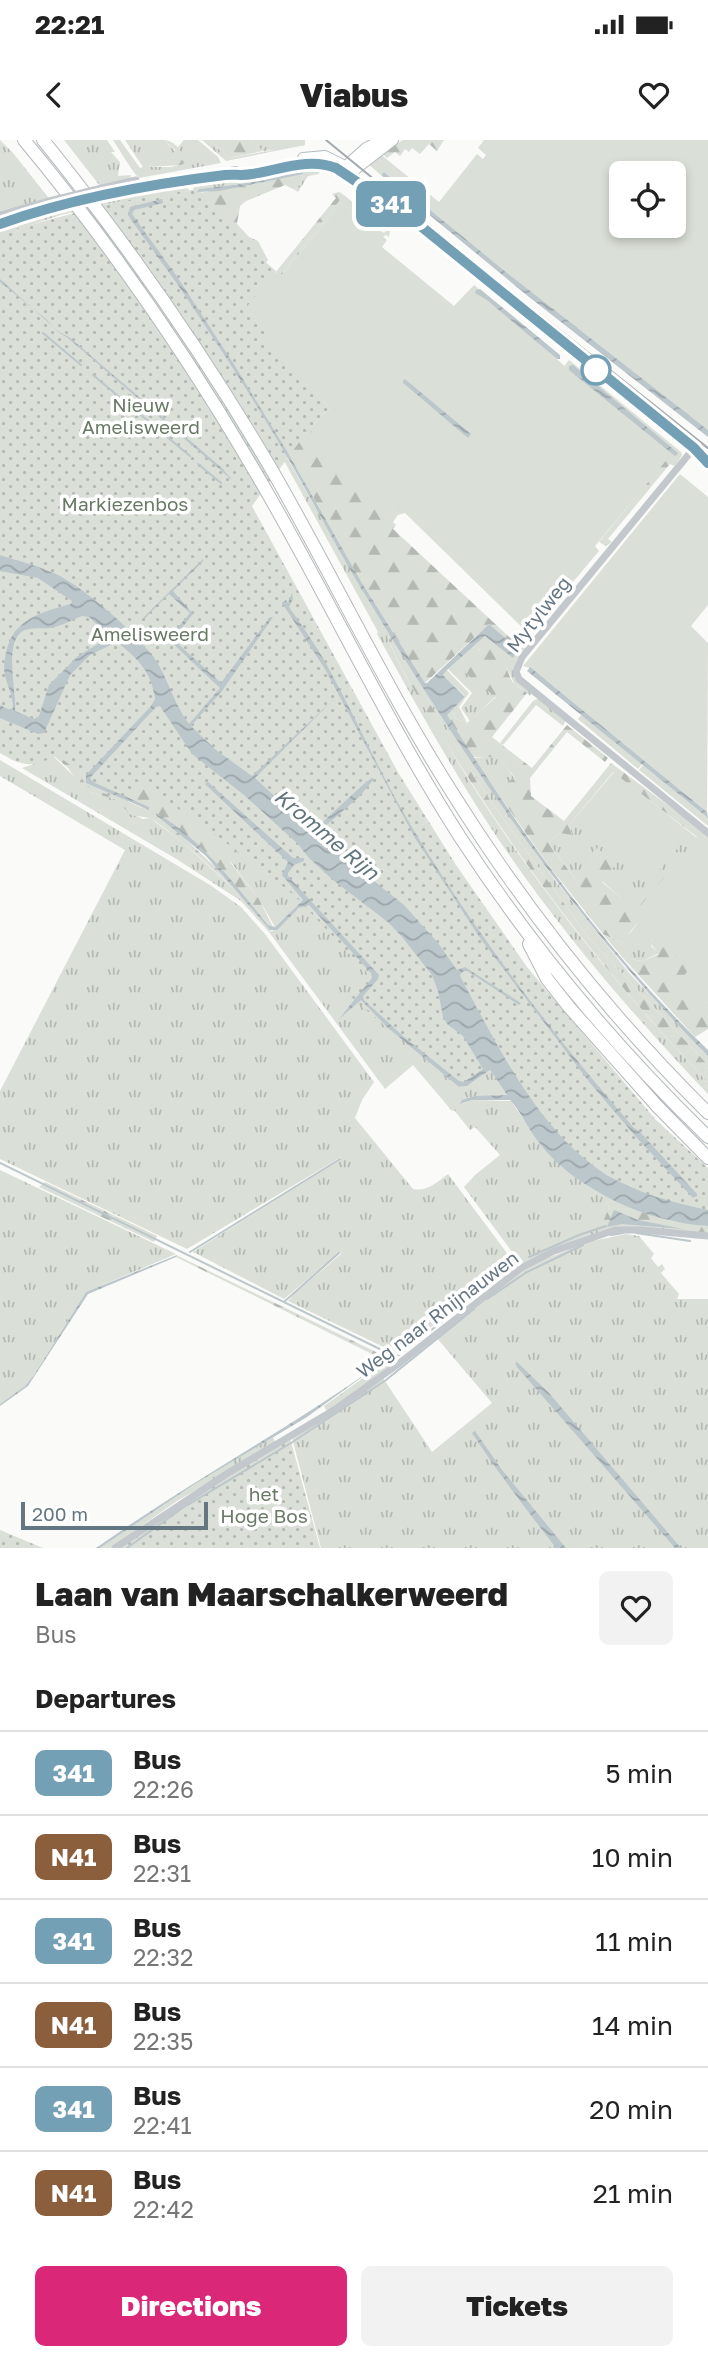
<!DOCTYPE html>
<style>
body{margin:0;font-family:"Golos Text",sans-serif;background:#f2f2f2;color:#222;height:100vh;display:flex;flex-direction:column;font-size:26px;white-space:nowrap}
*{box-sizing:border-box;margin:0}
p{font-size:23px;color:#767676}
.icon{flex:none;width:38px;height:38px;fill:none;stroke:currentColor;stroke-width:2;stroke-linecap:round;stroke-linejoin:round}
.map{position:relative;height:1408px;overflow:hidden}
.side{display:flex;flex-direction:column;background:#fff;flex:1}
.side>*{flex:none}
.badge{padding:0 14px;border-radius:10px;font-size:24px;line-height:46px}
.controls{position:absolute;left:609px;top:21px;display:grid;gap:14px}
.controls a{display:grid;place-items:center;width:77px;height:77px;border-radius:10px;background:#fff;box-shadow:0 4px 10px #0003;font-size:35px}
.scale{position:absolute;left:21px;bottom:18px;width:187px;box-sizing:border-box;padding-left:7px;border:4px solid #657683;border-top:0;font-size:19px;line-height:24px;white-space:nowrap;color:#657683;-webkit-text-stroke:5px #fff;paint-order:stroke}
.map>.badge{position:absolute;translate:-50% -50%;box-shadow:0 0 0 4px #fff}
h2{padding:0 35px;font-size:26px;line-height:63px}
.round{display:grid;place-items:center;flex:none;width:74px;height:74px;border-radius:10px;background:#f2f2f2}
.headline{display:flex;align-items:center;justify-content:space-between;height:119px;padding:0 35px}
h1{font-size:33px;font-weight:800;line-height:52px}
.button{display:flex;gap:14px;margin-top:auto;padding:14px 35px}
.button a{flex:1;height:80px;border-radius:10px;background:#db2777;color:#fff;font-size:28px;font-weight:800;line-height:80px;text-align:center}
.button a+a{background:#f2f2f2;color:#222}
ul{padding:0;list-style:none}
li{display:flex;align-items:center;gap:21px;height:84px;padding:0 35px;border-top:2px solid #e0e0e0}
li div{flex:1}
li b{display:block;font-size:26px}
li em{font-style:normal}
li .badge{min-width:77px;font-weight:700;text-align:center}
.status{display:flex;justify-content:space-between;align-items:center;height:49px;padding:0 35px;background:#fff;direction:ltr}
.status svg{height:19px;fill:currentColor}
header{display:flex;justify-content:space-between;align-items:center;height:91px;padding:0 35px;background:#fff;font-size:32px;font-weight:800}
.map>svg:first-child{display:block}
.grass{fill:url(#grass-tufts)}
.forest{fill:url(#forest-firs)}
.park{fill:url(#park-dots)}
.pitch{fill:#dadfd7;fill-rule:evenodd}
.water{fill:url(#water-waves);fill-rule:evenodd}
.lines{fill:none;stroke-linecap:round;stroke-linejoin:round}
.stream{stroke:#bbc7cb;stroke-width:2}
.secondary-casing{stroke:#b3babf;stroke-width:12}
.highway-casing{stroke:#b4b9bd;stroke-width:14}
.street{stroke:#c3c8cc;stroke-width:7}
.secondary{stroke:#fff;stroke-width:10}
.highway{stroke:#fff;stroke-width:12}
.tram{stroke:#a2aab0;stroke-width:2}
.secondary-bridge-casing{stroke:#b3babf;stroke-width:12;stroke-linecap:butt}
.street-bridge{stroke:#c3c8cc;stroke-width:7}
.secondary-bridge{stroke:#fff;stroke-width:10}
.line-casing{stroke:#fff;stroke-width:16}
.line{stroke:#74a0b6;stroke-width:10}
.stop-dot{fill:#fff;stroke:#74a0b6;stroke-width:3.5}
.labels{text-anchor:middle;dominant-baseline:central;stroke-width:7;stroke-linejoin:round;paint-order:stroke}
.park-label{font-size:19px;fill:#687a64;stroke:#fff}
.street-label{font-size:19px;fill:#657683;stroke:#fff}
.water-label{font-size:21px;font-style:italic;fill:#60757c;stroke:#fff}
</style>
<div class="status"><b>22:21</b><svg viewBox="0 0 49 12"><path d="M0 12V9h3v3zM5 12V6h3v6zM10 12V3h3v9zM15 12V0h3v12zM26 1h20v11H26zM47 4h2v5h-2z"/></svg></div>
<header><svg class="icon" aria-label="back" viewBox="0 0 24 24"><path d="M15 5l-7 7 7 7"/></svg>Viabus<svg class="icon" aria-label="heart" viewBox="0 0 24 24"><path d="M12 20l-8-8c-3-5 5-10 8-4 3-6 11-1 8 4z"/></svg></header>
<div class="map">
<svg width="708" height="1408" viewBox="0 0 708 1408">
<defs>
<pattern id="grass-tufts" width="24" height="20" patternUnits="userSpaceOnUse" patternTransform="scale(1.75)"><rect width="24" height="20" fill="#dadfd7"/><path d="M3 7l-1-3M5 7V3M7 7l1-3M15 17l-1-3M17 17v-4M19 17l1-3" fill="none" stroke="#b4b9b4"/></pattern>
<pattern id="forest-firs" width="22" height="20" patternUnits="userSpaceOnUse" patternTransform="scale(1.75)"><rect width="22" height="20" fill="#dadfd7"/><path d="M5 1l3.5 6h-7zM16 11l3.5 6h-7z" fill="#b4b9b4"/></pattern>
<pattern id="park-dots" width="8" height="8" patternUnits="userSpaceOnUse" patternTransform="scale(1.75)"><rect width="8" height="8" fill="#dadfd7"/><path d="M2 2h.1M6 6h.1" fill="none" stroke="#b4b9b4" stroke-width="1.8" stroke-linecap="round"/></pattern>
<pattern id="water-waves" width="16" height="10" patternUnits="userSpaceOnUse" patternTransform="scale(1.75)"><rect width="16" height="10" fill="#bbc7cb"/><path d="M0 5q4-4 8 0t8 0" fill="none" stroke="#9ca6aa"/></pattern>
</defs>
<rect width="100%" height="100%" fill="#fafaf8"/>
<path class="grass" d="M0,0L13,13L48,57L47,59L0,71Z
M64,0H107L115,12H111L120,22L118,36L131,35L130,39L100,46Z
M113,0H120L140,28L143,27L125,0H164L177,13L176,17L150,24L149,27H171L183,24L178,7L184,0H198L218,17L221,23L139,38C133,33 119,9 113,0Z
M202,0H209L229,18L274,10L263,11L251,0H305V5L226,21Z
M321,27L319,34L308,36L298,52L295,50L303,40L302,31L241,44L199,49L194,52L193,49L196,44L236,42L268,34Z
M184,44L189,50L180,52L285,314L353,434L478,631L555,740L630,834L708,916V925L589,798L489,659L386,494C400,531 425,567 445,601C519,725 608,838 708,942V954C627,869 551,780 487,682C447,621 412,557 377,494L378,492L277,308L156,121L113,63L61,75L0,95V87L13,83L108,60Z
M344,55L367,74L366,80L384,93L388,89L390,91L389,97L386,95L383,97L341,63L280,137L279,136Z
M569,220L681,312L682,315L677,323L562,229Z
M485,496L518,509L523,502L525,507L517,519L514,533L531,553L530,556L520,548L515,562L506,565L520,548L515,545C508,531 498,501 478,510L496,556L470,581L461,568L472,553L448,529Z
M447,530L469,553L459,567L467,583L456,579L451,570L465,558L464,555L443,535Z
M539,558L566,580L563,586L536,565L503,605L500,603L533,561Z
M582,574L642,624L638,629L578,579Z
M47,610L91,653L119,660L125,671L143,679L150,678L180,700L236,751L241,761L178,720L22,628L34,624Z
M499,616L514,638L497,652L473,618Z
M0,620L210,745L241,767L265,794L374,942L362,960L355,978L413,1049C427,1052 437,1042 448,1034L515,1124L396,1213L288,1161L295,1153L341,1114L340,1112L284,1159L193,1112L341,1019V1017L187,1109L0,1019V951L125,710L0,636Z
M643,625L708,678V686L639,630Z
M614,632L697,698L708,864L652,799L651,806L659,813L643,821L623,818L603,794L622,803L642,778L686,712L636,771L602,741L594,711L590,725L576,740L548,702L560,693L572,694L569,685Z
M247,710L302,761L275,787L259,759L230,721Z
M307,764L371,833L359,855L338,880L358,860L459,947L467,946L490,930L507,955L471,957L461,964L472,960L511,961C541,1005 564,1038 614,1060L606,1064L609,1067L602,1091L524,1124L519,1121L464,1047L475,1035L500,1015L475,987L470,990L454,970L452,971L413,925L385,949L269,792C284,788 292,770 307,764Z
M0,1030L176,1114L86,1152L34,1235L25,1246L0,1264Z
M626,1094L639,1096L654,1114L651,1118L658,1127L662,1124L665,1129L661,1133L679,1154L677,1159H708V1408H321L292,1298L383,1238L432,1312L492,1263L436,1197L530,1125L588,1102Z
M273,1297L276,1304L177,1361L110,1408H100L195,1344Z"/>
<path class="forest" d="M164,0C175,1 184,12 185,23L181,25L149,27L152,22L176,17L175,10Z
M209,0H251L263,11L229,18Z
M403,0H444L437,11L429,4L420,14L412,8L409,12L405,9L400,16L395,12L387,18L381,12Z
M302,34L303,40L295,50L285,45L246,61L240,66L237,84L249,97L258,101L268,120L263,127L204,62L200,53Z
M189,50L249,110L275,133L336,58L332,54L339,52L344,55L279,136L275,133L310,289L398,375L393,382L396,385L393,389L519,506L518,509L489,484L425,543L362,443L288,313L169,61L180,52Z
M669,316L677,323L674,326L670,324L608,399L612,402L606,406L599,402Z
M385,492L489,659L589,798L708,925V942C616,846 535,743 464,631C436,587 405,540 385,492Z
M485,507C504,512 504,522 510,537C513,545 520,548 527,553L492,597L532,628L567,585L608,618L605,622L567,592L530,638L531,656L564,681L611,623L708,695L691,705L697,697L613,632L569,685L572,695L560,693L548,702L575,739L590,725L593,711L597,708L616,724L602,742L636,770L686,711L642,778L629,793L632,797L630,802L622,803L603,794L549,726L497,652L514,637L499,617H473L446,574L451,570L456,579L467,583L496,557L464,532C465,518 474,512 485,507Z
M156,567L247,710L230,722L259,759L273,787L268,785L210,717L170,685L223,734L271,790L269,792L241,761L236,751C210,726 184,702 155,681C139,671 131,685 119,660L84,651L68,628L47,610L95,626L87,643L147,670L104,646Z
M654,798L690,829L681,841L708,864V889L695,897L623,818L643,821L659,814L650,803Z
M45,1042L157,1096L154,1102L39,1047Z
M614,1060L672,1081L708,1086V1094L602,1091L600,1084L603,1082L609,1067L605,1064Z
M176,1115L376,1212L393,1224L327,1272L324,1266L381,1225L382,1219L176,1117Z"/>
<path class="park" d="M198,49L224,78L251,101L255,106L256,114L276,131L245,169L273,193L264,203L330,268L309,289L252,366L399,634L456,725L527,827L656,980L708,1028V1075L652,1062L558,1005L498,922L462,945L380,882L350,856L368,834L294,755L208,689L141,644L127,662L88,647L74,628L57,615C33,628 23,627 0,613V93L116,62Z
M290,1298L320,1408H116L178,1365Z
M0,1390L43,1408H0Z"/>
<path class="pitch" d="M484,0H708V290L506,132L384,32L381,35L367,23L379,13L439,62L477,14L483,19L486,15L478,8ZM621,33H674V86H621Z
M341,63L387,100L382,107L454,166L474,145L569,230L675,316L680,318L677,323L669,317L595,406L599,411L547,473L543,471L530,485L534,490L530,495L405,373L398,375L309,289L330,268L263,203L273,192L245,169L275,133L281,136Z
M680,334L708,357V465L691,486L708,503L707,672L552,545L530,528L523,526Z
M614,638L686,698L648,744L576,685Z
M705,693L708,695V864L680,841L690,828L630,778L697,698Z"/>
<path class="water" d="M303,30V34L219,51L197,52L199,49L241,44Z
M384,32L506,132L703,286L708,290V297L529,157L381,35Z
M162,59L163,63L134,70L132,74L178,138L235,226L288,313L362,443L425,543H427L489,484L518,509L513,518L485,496L447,530L443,535L465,557L447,575C521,694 606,812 708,910V916C566,773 455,604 352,433C329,393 308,353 285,313C256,263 224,214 192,166C172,135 149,106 128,75L130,67Z
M0,139L59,192L69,197L222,328L232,340L68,198L58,192L46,179L0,142Z
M480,149L560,215V219H557L487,160L475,153L476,150Z
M573,225L678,313L677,315L675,316L569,230V226Z
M404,239L406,240L471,294L468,298L408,247L403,243Z
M0,415C19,421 38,426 56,434C85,448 139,495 157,522C169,542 175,566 189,584L220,548L169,500V498L190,473L169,454L145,478L144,477L203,419V421L173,451L193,474L173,499L221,543L270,477H273L222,551L191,586L216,610L252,636L333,560L255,638L313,692L329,676L366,642L372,638L374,639L359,657L315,695L404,765L438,803L457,830L465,827L521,863L519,865L466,830L461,833L460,836C496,903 539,993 607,1035C638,1053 673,1063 708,1070V1086C650,1083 577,1051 541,1005C529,991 522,973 510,960H472L460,964L462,960L476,956L507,955L490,930L467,946L459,947L387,887L361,860L338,880L372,838L371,833L309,765L299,768L277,790H270L206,716L156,675V673C202,699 235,745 268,785L275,787L303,760L282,735L288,722L205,644L208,642L293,718H304V721L294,725L288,733V736L379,835L378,839L363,856L364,860L404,897L459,941L464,942L483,929L463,896L447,884L443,877L438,851L432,835L403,798L389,783L333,740L309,718L298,704L244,655L192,614L160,566L156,567L90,638L93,642L149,667V670L86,643V635L151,566L155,559C152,532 137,518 117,502L90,515L70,535L44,593L38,594L0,578V565L10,570L13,568C13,556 8,547 5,536C3,527 5,517 7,509C14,479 44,471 71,464L72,461L38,438L0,431ZM82,476L89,477L106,493V499L78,516L49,545L39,576L34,579L15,571C17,553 3,502 23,491C31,487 42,489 51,488C61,486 72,480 82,476Z
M292,453L293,459L289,467C303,487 318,508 329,529C358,582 382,638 413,689C477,795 553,895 634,988L640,992L697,1054V1056L693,1058L637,998L590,943L480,798L415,698L325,529L282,463L286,460L288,463Z
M530,527L707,672L708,678L527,531Z
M614,1070L638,1080L683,1089L622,1084L607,1087Z
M177,1115L176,1117L88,1154L28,1246L0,1266V1264L25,1246L34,1235L86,1152Z
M517,1222L549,1253L681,1408H675L517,1227L515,1223Z
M380,1224L307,1277L195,1344L100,1408H96C188,1343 288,1289 380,1224Z
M475,1291L502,1330L566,1408H556C527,1370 498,1333 472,1293Z"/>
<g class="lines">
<path class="stream" d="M43,193L81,225
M93,235L190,316
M198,324L221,343
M0,1023L394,1216L399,1215L513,1127
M636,1093L690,1101
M611,1095L623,1093
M190,1112L340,1019
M529,1117L579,1095L606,1086
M525,1133L583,1105
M487,1159L524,1134
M285,1161L339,1113
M127,1408L181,1369L291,1303L386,1240L474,1169"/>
<defs>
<path id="secondary" d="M303,18L325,16L347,27
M346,32L345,27L366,8L382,0
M229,34C265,38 302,14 336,28L412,79L683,301L708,315
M346,34L353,31L393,0
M108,55L236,32
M0,84L54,68"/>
<path id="highway" d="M24,0C111,105 189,218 257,335C327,454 385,580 460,697C531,806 615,907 708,997
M43,0C128,105 205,216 273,332C334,438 387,550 453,654C525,769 611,877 708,973
M529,804L547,839L569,867L657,966L708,1018"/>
</defs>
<use href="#secondary" class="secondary-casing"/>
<use href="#highway" class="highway-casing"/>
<path class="street" d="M102,48L136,40
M0,75L49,61
M694,308L522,517L516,532L519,539L536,553L708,693
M115,1408L228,1333L334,1270L397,1225L521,1128L554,1111L615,1090H641L708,1096"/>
<use href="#secondary" class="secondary"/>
<use href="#highway" class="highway"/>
<path class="tram" d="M326,0L507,148L708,308"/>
<defs>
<path id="secondary-bridge" d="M54,68L108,55"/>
</defs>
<use href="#secondary-bridge" class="secondary-bridge-casing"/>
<path class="street-bridge" d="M49,61L102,48"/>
<use href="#secondary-bridge" class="secondary-bridge"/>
</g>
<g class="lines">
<defs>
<path id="line" d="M0,84C72,58 150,44 225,35C234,34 243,36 252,34C279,30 309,17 336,28L412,79L694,308L708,323"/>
</defs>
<use href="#line" class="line-casing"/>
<use href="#line" class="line"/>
</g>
<circle class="stop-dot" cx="596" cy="230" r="14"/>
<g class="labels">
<g class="park-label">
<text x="141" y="264">Nieuw<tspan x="141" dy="22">Amelisweerd</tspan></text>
<text x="125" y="363">Markiezenbos</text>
<text x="150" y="493">Amelisweerd</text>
<text x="264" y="1353">het<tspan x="264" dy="22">Hoge Bos</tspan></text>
</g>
<g class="street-label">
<text transform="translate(538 474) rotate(-52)">Mytylweg</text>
<text transform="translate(437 1174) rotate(-37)">Weg naar Rhijnauwen</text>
</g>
<g class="water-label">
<text transform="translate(327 694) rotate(40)">Kromme Rijn</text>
</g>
</g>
</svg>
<div class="controls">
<a><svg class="icon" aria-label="locate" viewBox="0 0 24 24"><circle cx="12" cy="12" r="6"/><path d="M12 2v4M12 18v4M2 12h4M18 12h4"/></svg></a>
</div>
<div class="scale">200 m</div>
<b class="badge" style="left:391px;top:64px;background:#74a0b6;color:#fff">341</b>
</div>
<section class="side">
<div class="headline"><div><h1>Laan van Maarschalkerweerd</h1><p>Bus</p></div><a class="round"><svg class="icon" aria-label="heart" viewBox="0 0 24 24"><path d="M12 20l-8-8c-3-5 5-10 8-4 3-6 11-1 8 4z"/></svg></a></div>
<h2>Departures</h2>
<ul>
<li><span class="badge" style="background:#74a0b6;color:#fff">341</span><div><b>Bus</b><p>22:26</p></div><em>5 min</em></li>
<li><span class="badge" style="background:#8b5e3c;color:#fff">N41</span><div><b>Bus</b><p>22:31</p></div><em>10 min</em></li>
<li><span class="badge" style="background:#74a0b6;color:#fff">341</span><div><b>Bus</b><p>22:32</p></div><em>11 min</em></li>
<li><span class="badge" style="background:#8b5e3c;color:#fff">N41</span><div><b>Bus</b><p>22:35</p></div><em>14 min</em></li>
<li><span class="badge" style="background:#74a0b6;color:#fff">341</span><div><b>Bus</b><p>22:41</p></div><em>20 min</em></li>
<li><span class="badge" style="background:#8b5e3c;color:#fff">N41</span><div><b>Bus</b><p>22:42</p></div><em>21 min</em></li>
</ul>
<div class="button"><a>Directions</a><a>Tickets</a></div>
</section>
